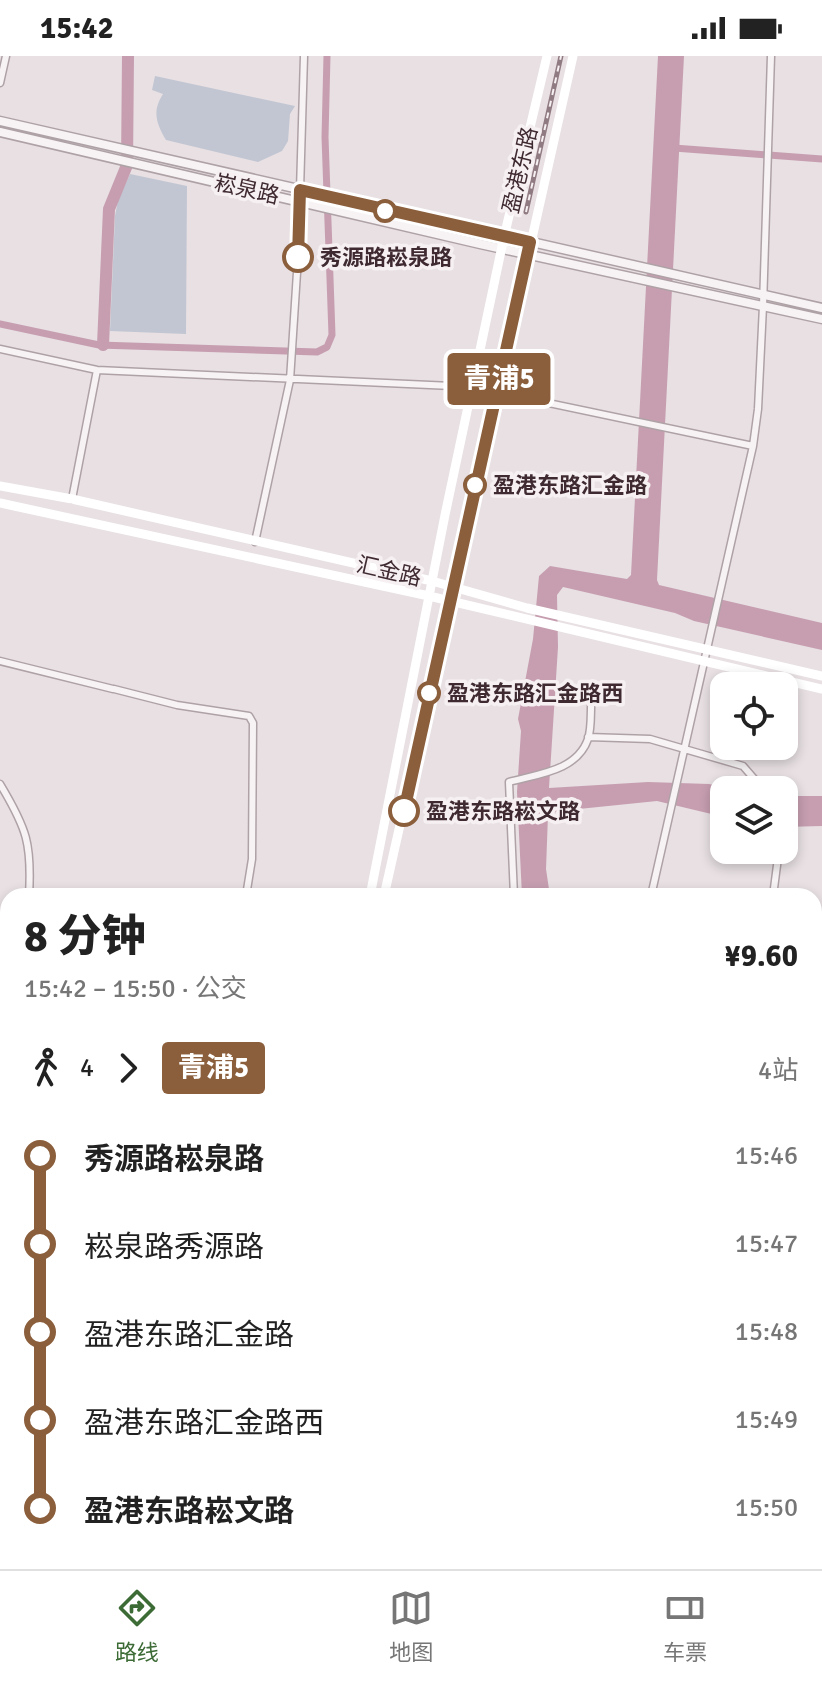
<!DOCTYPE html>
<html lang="zh">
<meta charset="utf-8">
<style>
body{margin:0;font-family:Signika,"Noto Sans SC",sans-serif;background:#f6f6f6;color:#222;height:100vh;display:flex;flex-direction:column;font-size:30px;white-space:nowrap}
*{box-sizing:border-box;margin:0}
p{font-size:26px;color:#767676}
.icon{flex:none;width:44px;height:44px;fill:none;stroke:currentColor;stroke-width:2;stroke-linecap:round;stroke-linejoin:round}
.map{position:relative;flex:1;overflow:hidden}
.panel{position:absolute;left:0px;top:832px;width:822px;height:682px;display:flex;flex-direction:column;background:#fff;border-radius:24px 24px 0 0;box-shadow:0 4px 12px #0003}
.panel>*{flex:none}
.badge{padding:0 16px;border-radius:6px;font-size:28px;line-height:52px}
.tools{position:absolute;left:710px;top:616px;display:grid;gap:16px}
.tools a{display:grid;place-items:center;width:88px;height:88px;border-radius:16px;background:#fff;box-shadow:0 4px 12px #0003;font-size:40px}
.map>.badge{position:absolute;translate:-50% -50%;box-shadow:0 0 0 4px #fff}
.legs{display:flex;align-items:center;gap:12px;height:88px;padding:0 24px;font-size:26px}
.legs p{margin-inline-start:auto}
.summary{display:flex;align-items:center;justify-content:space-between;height:136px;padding:0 24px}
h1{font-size:44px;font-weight:800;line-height:60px}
ul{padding:0 24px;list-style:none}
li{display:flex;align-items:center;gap:28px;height:88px;font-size:30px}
li i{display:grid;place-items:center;width:12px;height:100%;margin:0 10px;background:currentColor}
li i::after{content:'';width:20px;height:20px;margin:-10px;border:6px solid;border-radius:50%;background:#fff}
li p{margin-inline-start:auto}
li:first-child i{background:linear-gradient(#0000 50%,currentColor 0)}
li:last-child i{background:linear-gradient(currentColor 50%,#0000 0)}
.status{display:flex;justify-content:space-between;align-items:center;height:56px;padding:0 40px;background:#fff;direction:ltr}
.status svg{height:22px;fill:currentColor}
.tabs{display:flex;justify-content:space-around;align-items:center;height:112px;border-top:2px solid #e0e0e0;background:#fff;font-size:22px;color:#767676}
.tabs a{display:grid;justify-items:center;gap:4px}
.tabs .on{color:#3d6b36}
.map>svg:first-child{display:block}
.green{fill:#c2c6d2}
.water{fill:#c69eb0}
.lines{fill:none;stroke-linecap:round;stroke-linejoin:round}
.canal{stroke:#c69eb0;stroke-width:7}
.river{stroke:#c69eb0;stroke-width:12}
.minor-casing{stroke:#afa2a6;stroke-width:9}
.tertiary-casing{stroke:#afa2a6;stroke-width:11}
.motorway-casing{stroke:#9e8991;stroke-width:14}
.minor{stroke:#f7f3f4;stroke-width:6}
.tertiary{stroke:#f7f3f4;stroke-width:8}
.secondary{stroke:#fff;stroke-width:9}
.motorway{stroke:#fff;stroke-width:11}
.rail-casing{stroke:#917b83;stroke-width:5}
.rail{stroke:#f6f0f2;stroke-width:2;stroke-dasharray:6;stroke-linecap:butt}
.line-1-casing{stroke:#fff;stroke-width:18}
.line-1{stroke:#8b5e3c;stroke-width:12}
.stop-1-dot{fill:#fff;stroke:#8b5e3c;stroke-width:4}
.labels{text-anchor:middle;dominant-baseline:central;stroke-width:7;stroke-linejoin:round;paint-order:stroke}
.street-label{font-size:22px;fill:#3f2a31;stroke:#f6f0f2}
.stop-label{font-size:22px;font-weight:bold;fill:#3f2a31;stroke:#f6f0f2;text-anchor:start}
</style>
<div class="status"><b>15:42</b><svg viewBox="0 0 49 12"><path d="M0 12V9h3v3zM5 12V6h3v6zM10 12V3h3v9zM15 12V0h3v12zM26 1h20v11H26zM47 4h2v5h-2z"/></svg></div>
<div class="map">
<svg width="822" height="1513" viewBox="0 0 822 1513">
<rect width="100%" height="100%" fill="#e8e0e3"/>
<path class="green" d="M155,20L295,50L290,58L288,85L282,95L258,106L166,84C156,67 152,55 163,38L152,34Z
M130,118L187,130L186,278L110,275L115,160L118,144Z
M0,1019L8,1022V1199L0,1196Z"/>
<path class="water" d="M658,0H684L657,524L659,529L822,567V594L694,565L675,557L563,531L557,539L558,591L549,732L648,726L709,728L738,734H724V761L657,745L559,755L548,759L546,813L550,840H522L517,736L521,675L518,663L533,583L539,520L550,510L627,523L631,519Z
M784,740H822V770L784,771Z
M822,1211V1330L814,1325V1249Z"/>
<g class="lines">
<path class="canal" d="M674,92L822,103
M0,268L99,289L317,296L327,291L332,279L325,81L327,0"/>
<path class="river" d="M103,289L109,153L127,109L128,0"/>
<defs>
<path id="minor" d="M0,27L6,0
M0,293L97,314L474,331
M496,336L753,390
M72,443L97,314
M255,486L290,324L298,201L304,0
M0,605L113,633
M114,633L177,649L249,660L253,667L252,803L246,840
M588,681L650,683L743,710L764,734
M0,728C27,773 32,788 29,840
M514,840L509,726C538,718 577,715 588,683C593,668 589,649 593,633
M651,840L753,390L758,353L763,250L771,0
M773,840L779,794
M814,980L822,981
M0,1012L8,1015
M0,1246L7,1212
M814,1260L822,1262
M17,1513L55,1506
M522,1513L523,1506"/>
<path id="tertiary" d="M0,65L822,252
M0,76L480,188L822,263
M814,1480L822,1483"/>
<path id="motorway" d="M0,1102L8,1105
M0,1123L8,1125
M814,1377L822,1380
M814,1397L822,1400"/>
</defs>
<use href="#minor" class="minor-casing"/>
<use href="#tertiary" class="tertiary-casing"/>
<use href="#motorway" class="motorway-casing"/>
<use href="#minor" class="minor"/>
<use href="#tertiary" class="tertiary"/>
<path class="secondary" d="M0,430L72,443L432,525L527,552L822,620
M0,447L429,540L822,633
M370,840L445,459L504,181L547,0
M384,840L573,0
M224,1513L225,1506
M240,1513L241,1506"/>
<use href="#motorway" class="motorway"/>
<defs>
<path id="rail" d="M526,156L561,0"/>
</defs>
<use href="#rail" class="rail-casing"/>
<use href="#rail" class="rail"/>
</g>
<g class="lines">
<defs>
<path id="line-1" d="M298,201L300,134L530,186L404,755"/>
</defs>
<use href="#line-1" class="line-1-casing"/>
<use href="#line-1" class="line-1"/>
</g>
<g class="stop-1-dot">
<circle cx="385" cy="155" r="10"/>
<circle cx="298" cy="201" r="14"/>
<circle cx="475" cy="429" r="10"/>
<circle cx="429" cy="637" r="10"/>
<circle cx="404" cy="755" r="14"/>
</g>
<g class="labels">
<g class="street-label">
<text transform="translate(520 114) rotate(-77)">盈港东路</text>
<text transform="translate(247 133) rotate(13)">崧泉路</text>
<text transform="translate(389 515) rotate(13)">汇金路</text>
</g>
<g class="stop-label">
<text x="320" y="201">秀源路崧泉路</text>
<text x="493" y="429">盈港东路汇金路</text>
<text x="447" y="637">盈港东路汇金路西</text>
<text x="426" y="755">盈港东路崧文路</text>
</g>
</g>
</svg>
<div class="tools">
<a><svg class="icon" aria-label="locate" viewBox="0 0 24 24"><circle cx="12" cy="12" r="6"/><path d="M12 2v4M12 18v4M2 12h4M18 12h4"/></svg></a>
<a><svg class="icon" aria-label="layers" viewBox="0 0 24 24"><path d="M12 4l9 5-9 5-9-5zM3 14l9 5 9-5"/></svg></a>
</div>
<b class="badge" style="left:499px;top:323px;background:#8b5e3c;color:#fff">青浦5</b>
<section class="panel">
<div class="summary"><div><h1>8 分钟</h1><p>15:42 – 15:50 · 公交</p></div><b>¥9.60</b></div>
<div class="legs"><svg class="icon" aria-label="walk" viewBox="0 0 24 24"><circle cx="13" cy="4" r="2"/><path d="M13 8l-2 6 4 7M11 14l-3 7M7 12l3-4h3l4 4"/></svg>4<svg class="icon" aria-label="forward" viewBox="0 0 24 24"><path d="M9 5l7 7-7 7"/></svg><b class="badge" style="background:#8b5e3c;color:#fff">青浦5</b><p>4站</p></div>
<ul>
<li><i style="color:#8b5e3c"></i><b>秀源路崧泉路</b><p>15:46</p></li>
<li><i style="color:#8b5e3c"></i><span>崧泉路秀源路</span><p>15:47</p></li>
<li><i style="color:#8b5e3c"></i><span>盈港东路汇金路</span><p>15:48</p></li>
<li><i style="color:#8b5e3c"></i><span>盈港东路汇金路西</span><p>15:49</p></li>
<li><i style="color:#8b5e3c"></i><b>盈港东路崧文路</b><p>15:50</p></li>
</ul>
</section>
</div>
<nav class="tabs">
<a class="on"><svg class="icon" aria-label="directions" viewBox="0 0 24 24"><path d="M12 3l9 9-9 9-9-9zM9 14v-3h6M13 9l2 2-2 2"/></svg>路线</a>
<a><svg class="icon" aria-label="map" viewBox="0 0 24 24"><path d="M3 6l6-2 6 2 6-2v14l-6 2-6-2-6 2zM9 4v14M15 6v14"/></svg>地图</a>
<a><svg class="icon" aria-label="tickets" viewBox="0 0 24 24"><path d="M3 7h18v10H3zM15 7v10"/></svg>车票</a>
</nav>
